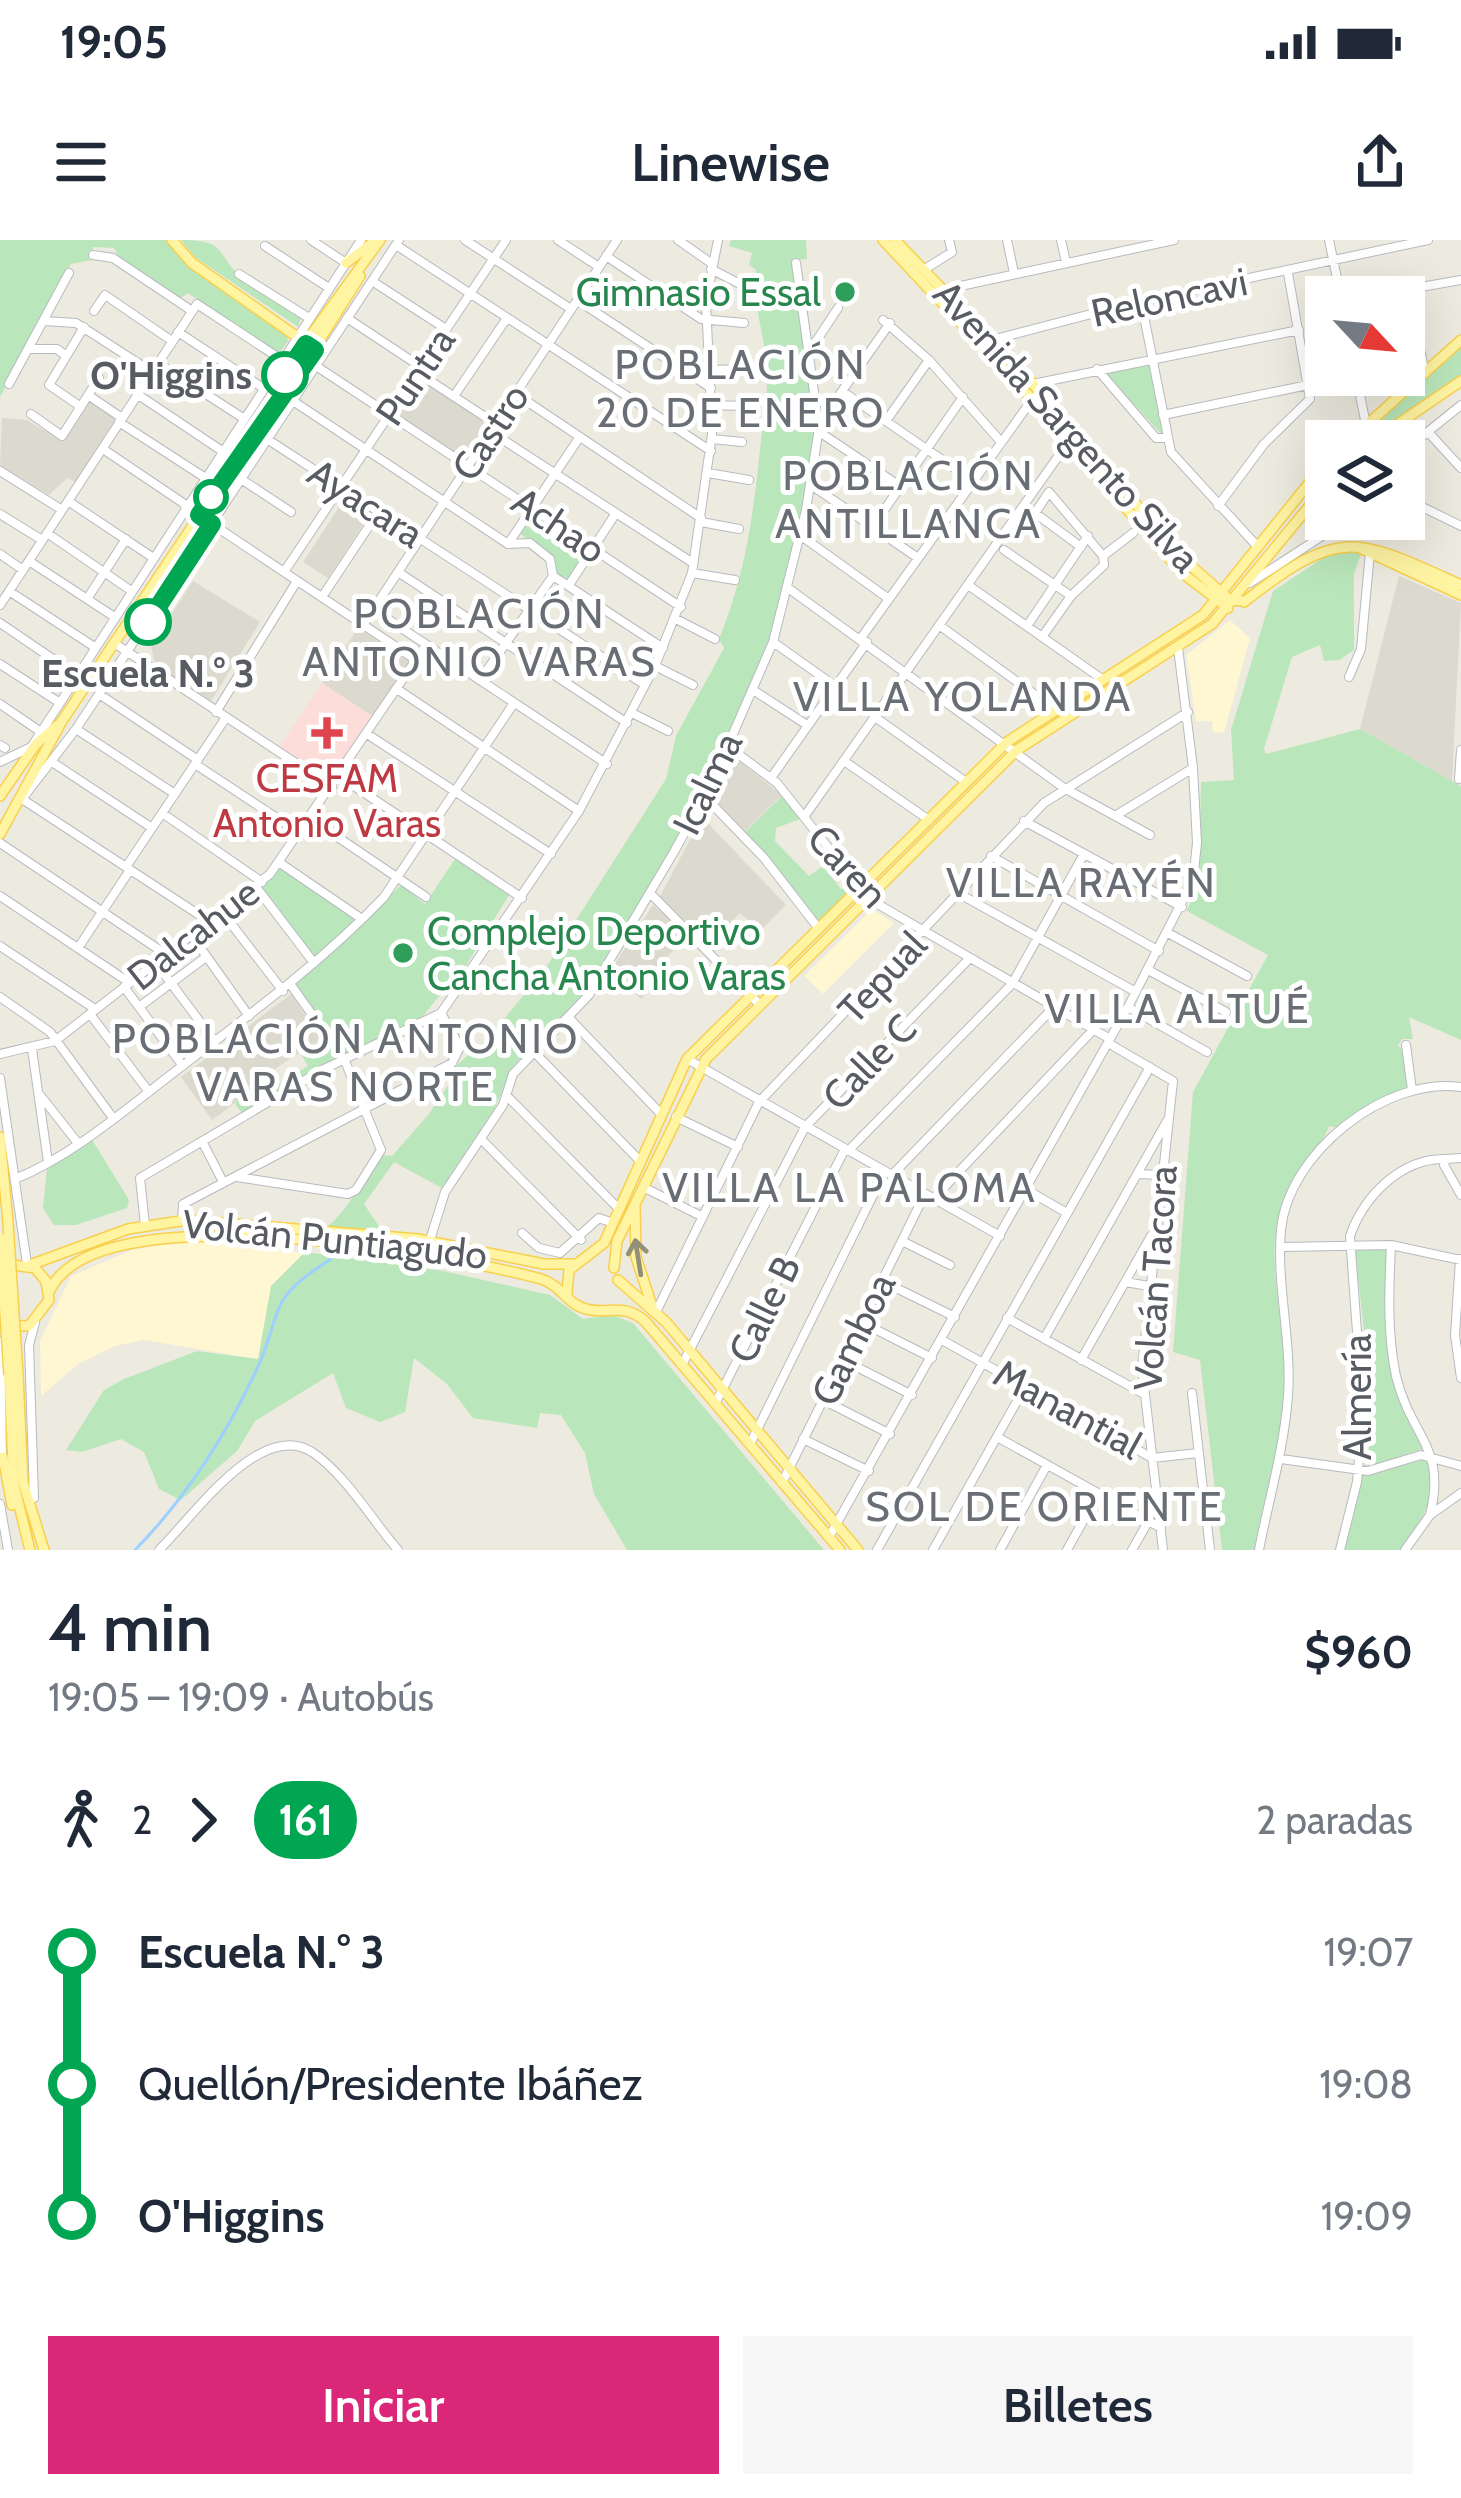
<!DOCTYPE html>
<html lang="es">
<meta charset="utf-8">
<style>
body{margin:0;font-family:Cabin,sans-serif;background:#f6f6f7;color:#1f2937;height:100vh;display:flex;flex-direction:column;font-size:45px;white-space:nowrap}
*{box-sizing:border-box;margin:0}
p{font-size:39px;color:#747a83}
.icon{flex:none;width:66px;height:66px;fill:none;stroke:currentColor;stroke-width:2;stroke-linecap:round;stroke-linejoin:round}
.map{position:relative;height:1310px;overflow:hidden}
.panel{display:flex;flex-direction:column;background:#fff;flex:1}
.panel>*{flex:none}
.badge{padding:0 24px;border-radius:39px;font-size:42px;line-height:78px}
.needle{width:78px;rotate:116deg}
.fabs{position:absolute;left:1305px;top:36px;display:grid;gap:24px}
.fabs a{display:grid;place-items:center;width:120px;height:120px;border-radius:0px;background:#fff;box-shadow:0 12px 48px #0002;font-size:60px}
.map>.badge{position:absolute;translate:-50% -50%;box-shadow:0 0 0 6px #fff}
.legs{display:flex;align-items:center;gap:18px;height:132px;padding:0 48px;font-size:39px}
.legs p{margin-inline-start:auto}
.headline{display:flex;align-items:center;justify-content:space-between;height:204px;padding:0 48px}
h1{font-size:66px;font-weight:600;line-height:90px}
.button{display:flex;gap:24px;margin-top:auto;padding:24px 48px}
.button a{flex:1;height:138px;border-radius:0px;background:#db2777;color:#fff;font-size:48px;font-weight:600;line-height:138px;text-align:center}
.button a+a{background:#f6f6f7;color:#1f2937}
ul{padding:0 48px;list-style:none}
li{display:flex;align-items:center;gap:42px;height:132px;font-size:45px}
li i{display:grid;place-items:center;width:18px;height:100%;margin:0 15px;background:currentColor}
li i::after{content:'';width:30px;height:30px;margin:-15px;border:9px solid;border-radius:50%;background:#fff}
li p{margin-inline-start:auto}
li:first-child i{background:linear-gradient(#0000 50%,currentColor 0)}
li:last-child i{background:linear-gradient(currentColor 50%,#0000 0)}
.status{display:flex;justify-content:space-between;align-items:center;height:84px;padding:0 60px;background:#fff;direction:ltr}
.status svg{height:33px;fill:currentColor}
header{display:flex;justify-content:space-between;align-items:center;height:156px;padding:0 48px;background:#fff;font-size:54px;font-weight:600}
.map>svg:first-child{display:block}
.commercial{fill:#fff6d2}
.education{fill:#dcd9ce}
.medical{fill:#fcddd9}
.green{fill:#bae6bb}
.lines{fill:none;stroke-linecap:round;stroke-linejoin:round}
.stream{stroke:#9dd0ff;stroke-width:3}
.minor-casing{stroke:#b7bac0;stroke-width:10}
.major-casing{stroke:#f9d04c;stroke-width:12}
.minor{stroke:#fff;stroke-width:8}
.major{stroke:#fff4a2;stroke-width:9}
.major-bridge-casing{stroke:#f9d04c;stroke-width:12;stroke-linecap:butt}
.major-bridge{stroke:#fff4a2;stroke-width:9}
.oneway{stroke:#929178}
.line-1-casing{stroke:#fff;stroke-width:27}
.line-1{stroke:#00a651;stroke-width:18}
.leisure-dot{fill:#2e9e5b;stroke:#fff;stroke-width:4.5}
.stop-1-dot{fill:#fff;stroke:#00a651;stroke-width:6}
.health-dot{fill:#e0444e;stroke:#fff;stroke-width:4.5}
.labels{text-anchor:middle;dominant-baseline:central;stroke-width:10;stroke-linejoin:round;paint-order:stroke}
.leisure-label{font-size:39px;fill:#27864d;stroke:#fff;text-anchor:end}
.street-label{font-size:39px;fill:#585c62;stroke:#fff}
.stop-label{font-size:39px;font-weight:bold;fill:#585c62;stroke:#fff;text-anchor:end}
.health-label{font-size:39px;fill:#be3a42;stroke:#fff}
.neighbourhood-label{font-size:42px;letter-spacing:3px;fill:#696e74;stroke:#fff}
</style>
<div class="status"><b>19:05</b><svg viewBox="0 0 49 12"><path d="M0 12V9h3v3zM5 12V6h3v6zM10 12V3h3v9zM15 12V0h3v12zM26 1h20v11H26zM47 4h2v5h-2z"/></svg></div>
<header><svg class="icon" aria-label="menu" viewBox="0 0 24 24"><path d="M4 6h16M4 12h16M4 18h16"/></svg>Linewise<svg class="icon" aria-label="share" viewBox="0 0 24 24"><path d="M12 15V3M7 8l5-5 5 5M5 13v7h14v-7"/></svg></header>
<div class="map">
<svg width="1461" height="1310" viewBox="0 0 1461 1310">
<rect width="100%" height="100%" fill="#edeadf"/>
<path class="commercial" d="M1230,380L1250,398L1224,493L1213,492L1212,481H1196L1186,415Z
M872,669L894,683L823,754L804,736Z
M189,1000L353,1018L258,1119L144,1100L115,1106L78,1124L41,1156L40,1101L71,1036L132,1010Z"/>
<path class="education" d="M418,136L489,183L465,220L394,173Z
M91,160L117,177L75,242L67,238L49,255L0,226L2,178L26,180L64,201Z
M347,255L372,271L328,338L303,322Z
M1399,336L1461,363L1452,541L1360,489Z
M193,341L260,382L211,461L155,425L151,405Z
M358,388L412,424L375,478L322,443Z
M735,518L782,555L745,591L713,558Z
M702,577L786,665L760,691L740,673L710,703L659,658Z
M653,665L689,695L660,724L669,734L641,759L610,731Z
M291,754L321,798L242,851L243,857L212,880L181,837Z"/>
<path class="medical" d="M322,443L375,478L332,542L278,508Z"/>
<path class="green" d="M0,0H169L287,94L288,101L279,114L188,53L180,59L120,19L114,8L93,7L92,20L71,24L0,157Z
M181,0C228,0 214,13 243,39C259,54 282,65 301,78L298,87L195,17Z
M731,0H806L807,19L792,21L815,185L808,244L770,402L702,555L607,722L587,754L514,825L487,885L442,948L394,922L364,964L383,992L327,987C349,969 362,940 382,915L392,916L429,874L453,838L449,832L491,795L545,729L666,539L676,496L724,408L719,399C746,334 754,270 761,200C763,176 769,151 767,126C765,96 750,54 756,30L749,25L752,13L729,6Z
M1461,106V135L1365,201H1356Z
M1149,123L1150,126L1164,197L1105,133Z
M535,273L586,308L568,339L556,334L550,315L519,293Z
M1362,311L1354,334V410L1339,420L1324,421L1320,405L1292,417L1264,509L1266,514L1360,489L1461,546V800L1409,777L1413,799H1402L1398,806L1404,811L1408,847L1370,863L1338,888L1329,886C1319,916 1286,946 1278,981C1267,1024 1286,1091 1285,1138C1284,1198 1265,1252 1254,1310H1222L1200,1120L1173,1112L1193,852L1268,715L1187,671L1199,639L1201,542L1234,540L1231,490L1273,351L1329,314Z
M782,556L800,579L776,588L775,601L809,636L823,626L841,649L852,646L820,682L793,657L745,592Z
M455,619L509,655L450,752L443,751L423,776L242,873L235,864L243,852L272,833L279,844L308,826L301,814L328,793L296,744L401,645L425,664Z
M280,626L357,678L314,720L259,647Z
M91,898L129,960L127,968L76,985H54L43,968L47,929Z
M1355,1008L1387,1010C1391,1074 1382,1156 1425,1208L1368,1227L1367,1119Z
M305,1012L443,1031L550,1055L583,1079L612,1075L633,1083L824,1310H627L594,1254L585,1213L561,1175L540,1173L537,1188L473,1178L447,1144L414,1118L405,1172L380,1182L346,1168L333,1133L255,1181L237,1211L181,1260L159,1249L144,1212L121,1199L82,1212L66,1210L104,1150L124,1139L197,1111L258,1119L271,1046Z
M1427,1219C1440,1256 1423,1280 1400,1310H1344L1361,1236Z"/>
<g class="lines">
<path class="stream" d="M135,1310C184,1260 226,1196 256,1131C285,1069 263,1062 331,1019"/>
<defs>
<path id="minor" d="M311,0L346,23
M465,0L571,69
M558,0L599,27
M678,0L711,23
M1007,0L1014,33
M1061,0L1066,22
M1329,0L1341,57
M396,5L711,211
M265,6L329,48
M93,15L113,18L192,71
M606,16L701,79L744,83
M711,29L742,45
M925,29L952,12L949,0
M239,34L309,78
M372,41L446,89
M942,50L1174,0
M1365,57L1461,40
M577,60L711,148
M1141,61L1171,212L1257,306
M94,71L105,55L172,101
M347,78L421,127
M883,80L929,120L1001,202
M44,81L76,83L152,132
M1415,86L1425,133
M178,92L263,148
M980,103L1141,61L1428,0
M31,109H57L66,116
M809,112L838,68
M158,123L243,178
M316,126L681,367
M1097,129L1156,198H1168
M711,130L745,129
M418,133L496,184
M9,144L69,33
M1033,144L1299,90
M842,151L973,241
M137,154L222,211
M516,154L701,278
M88,155L122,178
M454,156L507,78
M293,161L508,304L530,303L550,319L553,336
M712,165L744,166
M81,167L49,145L84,87
M31,174L62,196L99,138
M1163,175L1356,135L1366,185
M886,181L929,120
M119,182L204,237
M818,185L890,83
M818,191L901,247
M491,192L693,323
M1428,192L1461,228
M267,199L645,445
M712,199L742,202
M103,209L186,265
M1404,211L1461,165
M0,231L62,270
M708,233L749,240
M241,239L291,272
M811,245L918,318
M1404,258L1461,286
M68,261L152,317
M185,266L416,420
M1218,266L1264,204L1310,159L1288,33
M0,274L42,300
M701,282L739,289
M873,286L963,157
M47,293L130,350
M800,295L889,359
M508,304L579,198
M1004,310L1071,356L1104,325L1103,316L1049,252L1035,273L1081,307
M0,314L23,330
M1103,316L1133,293
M29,321L113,376
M284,332L506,0
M398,332L627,483
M692,333L735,340
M553,336L663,408
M1250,343L1348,279
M569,345L616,273
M968,345L1102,439
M788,348L1064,548L1150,595
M9,351L93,406
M322,357L379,271
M87,359L126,299
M0,365L197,64L282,120
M374,370L607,524
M676,379L715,399
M0,383L75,434
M363,385L617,0
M939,385L1056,470
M1027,386L1088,296
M1042,397L1071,356
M861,398L1034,157
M773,402L835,446
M114,403L332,547
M0,424L57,461
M655,426L693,445
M1349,437L1361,409L1370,312
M480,440L553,336
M397,449L579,571
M753,450L807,485
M99,454L198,520
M0,464L38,490
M216,472L297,341
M632,473L668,491
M875,477L966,542
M76,489L175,554
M367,494L551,614
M0,505L5,508
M726,505L777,543L869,659L1110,799
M32,506L361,0
M844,521L929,580
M0,522L31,507
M52,522L152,588
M195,524L301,594
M339,536L522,658
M771,538L867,402
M1459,539L1461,510
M705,557L764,618L819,689
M162,573L262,642
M1115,576L1193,528
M804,577L1069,201
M311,579L426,657
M1024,581L1182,667
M0,603L167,715
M991,616L1159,711
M280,623L362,679
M126,627L225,479
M256,647L314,723
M956,652L1136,752
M650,653L760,765
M0,656L130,743
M222,672L283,751
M210,682L22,559L76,489L399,0
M1168,693L1247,736
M192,696L249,776
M0,706L95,769
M78,708L130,630
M156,723L215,802
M1148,730L1226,772
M124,747L183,826
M0,757L50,792L113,878
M139,767L206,717
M1128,767L1207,812
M90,774L149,852
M569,778L661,874
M1108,803L1173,841L1142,1128L1163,1310
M1406,805L1412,850
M32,809L48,922
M534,812L640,921
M0,814L55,801L270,634L426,405
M687,819L1000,996
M0,838L27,1024
M40,855L77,902
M507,856L619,969
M676,877L738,907
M482,900L581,1000
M202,901L223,942
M848,911L1012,744L1084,614
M1461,918L1446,919L1444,925L1461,955
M1137,934L1162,935
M892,935L1054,767
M237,937L348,954L356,950L381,910L345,821L291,745
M15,939C74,915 127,868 177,830C249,775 321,723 384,657L514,463
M643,947L703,977
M1027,950L1067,973
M933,959L1093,790
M182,981L183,964L452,823L460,807L441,773
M145,985L140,938L324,829L441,773L579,571L655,426L692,333L712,194L706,61L718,0
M522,993L539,1008L560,1013L599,978L613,983
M430,1000L445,952L503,865L513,834L589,755L674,612L712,542L773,402L806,270L819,188L796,23
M902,1001L950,1025
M1391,1005C1389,1048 1387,1094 1396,1136C1411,1198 1447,1206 1430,1275
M1282,1007L1391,1005L1461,1020
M1460,1019L1455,1095L1461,1138
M882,1041L955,1077
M1125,1042L1149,1046
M656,1072L759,862L1044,563L1188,472
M1007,1078L1144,1154
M861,1082L932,1118
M1044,1099L1167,881
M942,1100L1152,1218L1198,1213
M0,1101L2,1219
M843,1120L912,1155
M1081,1120L1151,996
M682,1125L805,887L969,719
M1192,1153L1210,1310
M823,1160L890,1194
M715,1164L845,909
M997,1197L1161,1288
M803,1199L869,1231
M750,1204L885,931
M1281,1219L1368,1231L1421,1215L1461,1226
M782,1243L925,954
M34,1258L29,1105L35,1083
M0,1264L8,1310
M829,1297L1128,767L1193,640L1197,603L1193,528L1178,408
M159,1310C193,1277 260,1179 312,1212C345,1234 372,1280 398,1310
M877,1310L1150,827
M933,1310L1025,1147
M1000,1310L1047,1225
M1067,1310L1098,1254
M1132,1310L1148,1282
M1259,1310C1269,1258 1284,1209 1288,1156C1292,1101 1276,1044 1281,990C1288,913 1386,836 1461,847
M1340,1310L1357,1242L1363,1174L1350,996C1364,956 1401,918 1446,919
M1405,1310L1430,1275L1461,1253"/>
<path id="major" d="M172,0L192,23L310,106
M883,0L1032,159L1181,332L1228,368
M895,0L1033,144L1182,318L1230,360L1244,361
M346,23L376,0
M1349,201L1461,100
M1373,201L1461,141
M246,206L272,175L360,36
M1360,308L1461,355
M1244,362C1341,286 1355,297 1461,345
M0,556L36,504L58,485
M0,594L62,481L244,209L309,98L380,0
M0,897L8,983
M635,966L636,1017L652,1066
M30,1025L128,989L187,980L418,999L544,1024H574
M614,1028L617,1001L706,819L1017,510L1212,384L1326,246
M618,1040L666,1082L858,1310
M49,1052C94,949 452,1015 541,1039C561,1045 568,1065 586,1069C609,1075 623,1062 645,1081L840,1310
M567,1053L569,1030L604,1003L687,819L1007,502L1203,375L1326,222
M0,1085L29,1086L49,1060L46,1041L35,1028L5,1024
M9,1135L14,1245L30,1310
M18,1135L23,1242L44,1310
M3,1217L12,1265"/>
</defs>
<use href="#minor" class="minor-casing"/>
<use href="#major" class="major-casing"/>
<use href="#minor" class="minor"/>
<use href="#major" class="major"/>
<defs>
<path id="major-bridge" d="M8,983L18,1135
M0,997L9,1135"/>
</defs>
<use href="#major-bridge" class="major-bridge-casing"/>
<use href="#major-bridge" class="major-bridge"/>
</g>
<defs><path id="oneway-shaft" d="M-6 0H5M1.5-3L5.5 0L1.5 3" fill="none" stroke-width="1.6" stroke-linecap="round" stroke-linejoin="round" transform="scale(3)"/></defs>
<use class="oneway" href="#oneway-shaft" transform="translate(638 1017) rotate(-99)"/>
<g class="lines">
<defs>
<path id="line-1" d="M148,382L212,284L199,275L315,110L306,104L285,135"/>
</defs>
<use href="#line-1" class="line-1-casing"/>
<use href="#line-1" class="line-1"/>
</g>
<g class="leisure-dot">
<circle cx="845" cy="52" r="12"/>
<circle cx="403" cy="713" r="12"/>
</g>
<g class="stop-1-dot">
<circle cx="285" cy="135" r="21"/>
<circle cx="211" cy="257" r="15"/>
<circle cx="148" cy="382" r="21"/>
</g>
<path class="health-dot" d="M321 475h12v12h12v12h-12v12h-12v-12h-12v-12h12z"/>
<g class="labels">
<g class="leisure-label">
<text x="821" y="52">Gimnasio Essal</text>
<text x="427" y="691" text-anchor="start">Complejo Deportivo<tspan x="427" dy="45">Cancha Antonio Varas</tspan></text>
</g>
<g class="street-label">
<text transform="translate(1169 57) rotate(-12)">Reloncavi</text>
<text transform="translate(415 136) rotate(-56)">Puntra</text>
<text transform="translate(1067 186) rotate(48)">Avenida Sargento Silva</text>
<text transform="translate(490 192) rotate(-57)">Castro</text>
<text transform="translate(366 263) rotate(33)">Ayacara</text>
<text transform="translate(559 285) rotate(34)">Achao</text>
<text transform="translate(707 543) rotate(-64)">Icalma</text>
<text transform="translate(848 626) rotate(47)">Caren</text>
<text transform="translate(193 694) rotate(-38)">Dalcahue</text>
<text transform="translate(882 737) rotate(-47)">Tepual</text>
<text transform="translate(869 822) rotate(-46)">Calle C</text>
<text transform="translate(335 999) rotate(6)">Volcán Puntiagudo</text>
<text transform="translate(1155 1038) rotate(-86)">Volcán Tacora</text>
<text transform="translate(764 1069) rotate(-64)">Calle B</text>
<text transform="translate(853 1099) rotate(-64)">Gamboa</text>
<text transform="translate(1357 1157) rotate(-90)">Almería</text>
<text transform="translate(1068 1169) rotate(29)">Manantial</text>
</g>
<g class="stop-label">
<text x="252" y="135">O'Higgins</text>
<text x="148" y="433" text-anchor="middle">Escuela N.° 3</text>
</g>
<g class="health-label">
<text x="327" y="538">CESFAM<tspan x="327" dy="45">Antonio Varas</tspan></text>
</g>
<g class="neighbourhood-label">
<text x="741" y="124">POBLACIÓN<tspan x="741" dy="48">20 DE ENERO</tspan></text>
<text x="909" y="235">POBLACIÓN<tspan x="909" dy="48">ANTILLANCA</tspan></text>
<text x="480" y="373">POBLACIÓN<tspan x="480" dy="48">ANTONIO VARAS</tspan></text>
<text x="963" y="456">VILLA YOLANDA</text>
<text x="1082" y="642">VILLA RAYÉN</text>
<text x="1178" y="768">VILLA ALTUÉ</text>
<text x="346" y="798">POBLACIÓN ANTONIO<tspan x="346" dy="48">VARAS NORTE</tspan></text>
<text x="850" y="947">VILLA LA PALOMA</text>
<text x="1045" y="1266">SOL DE ORIENTE</text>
</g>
</g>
</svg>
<div class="fabs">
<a><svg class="needle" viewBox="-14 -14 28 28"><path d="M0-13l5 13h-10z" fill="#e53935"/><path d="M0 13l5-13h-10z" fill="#747a83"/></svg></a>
<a><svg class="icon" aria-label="layers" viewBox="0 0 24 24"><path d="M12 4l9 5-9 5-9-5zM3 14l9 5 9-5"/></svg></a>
</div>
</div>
<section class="panel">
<div class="headline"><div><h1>4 min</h1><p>19:05 – 19:09 · Autobús</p></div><b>$960</b></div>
<div class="legs"><svg class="icon" aria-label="walk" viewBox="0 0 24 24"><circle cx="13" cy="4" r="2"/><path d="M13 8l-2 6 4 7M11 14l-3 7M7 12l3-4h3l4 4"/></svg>2<svg class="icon" aria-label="forward" viewBox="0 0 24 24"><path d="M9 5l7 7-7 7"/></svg><b class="badge" style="background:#00a651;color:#fff">161</b><p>2 paradas</p></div>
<ul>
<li><i style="color:#00a651"></i><b>Escuela N.° 3</b><p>19:07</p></li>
<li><i style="color:#00a651"></i><span>Quellón/Presidente Ibáñez</span><p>19:08</p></li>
<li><i style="color:#00a651"></i><b>O'Higgins</b><p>19:09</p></li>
</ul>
<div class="button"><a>Iniciar</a><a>Billetes</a></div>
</section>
